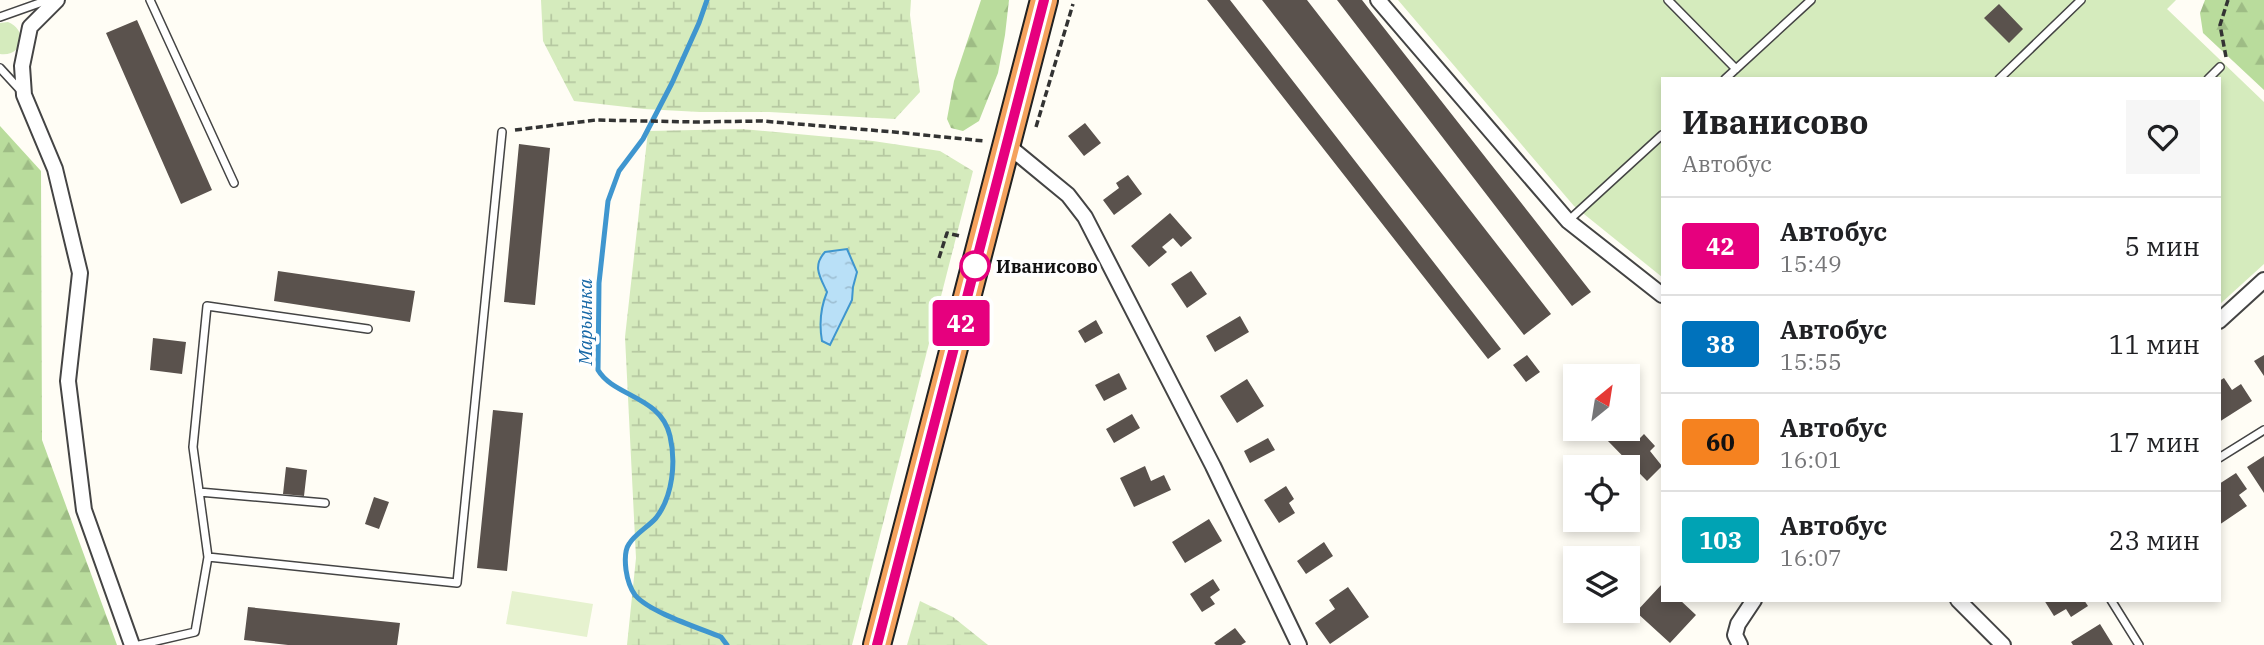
<!DOCTYPE html>
<html lang="ru">
<meta charset="utf-8">
<style>
body{margin:0;font-family:"IBM Plex Serif",serif;background:#f6f6f6;color:#202124;height:100vh;display:flex;flex-direction:column;font-size:26px;white-space:nowrap}
*{box-sizing:border-box;margin:0}
p{font-size:23px;color:#757577}
.icon{flex:none;width:38px;height:38px;fill:none;stroke:currentColor;stroke-width:2;stroke-linecap:round;stroke-linejoin:round}
.map{position:relative;flex:1;overflow:hidden}
.drawer{position:absolute;left:1661px;top:77px;width:560px;height:525px;display:flex;flex-direction:column;background:#fff;border-radius:0px;box-shadow:0 4px 10px #0003}
.drawer>*{flex:none}
.badge{padding:0 14px;border-radius:5px;font-size:24px;line-height:46px}
.needle{width:46px;rotate:30deg}
.fabs{position:absolute;left:1563px;top:364px;display:grid;gap:14px}
.fabs a{display:grid;place-items:center;width:77px;height:77px;border-radius:0px;background:#fff;box-shadow:0 4px 10px #0003;font-size:35px}
.map>.badge{position:absolute;translate:-50% -50%;box-shadow:0 0 0 4px #fff}
.round{display:grid;place-items:center;flex:none;width:74px;height:74px;border-radius:0px;background:#f6f6f6}
.summary{display:flex;align-items:center;justify-content:space-between;height:119px;padding:0 21px}
h1{font-size:33px;font-weight:800;line-height:52px}
ul{padding:0;list-style:none}
li{display:flex;align-items:center;gap:21px;height:98px;padding:0 21px;border-top:2px solid #e0e0e0}
li div{flex:1}
li b{display:block;font-size:26px}
li em{font-style:normal}
li .badge{min-width:77px;font-weight:700;text-align:center}
.map>svg:first-child{display:block}
.grass{fill:#d5ebbd}
.forest{fill:url(#forest-firs)}
.wetland{fill:url(#wetland-marsh)}
.pitch{fill:#e6f2cf}
.water{fill:url(#water-ripples);stroke:#3f96cf;stroke-width:2}
.lines{fill:none;stroke-linecap:round;stroke-linejoin:round}
.stream{stroke:#3f96cf;stroke-width:5}
.building{fill:#5a524d}
.lane-casing{stroke:#444;stroke-width:10}
.street-casing{stroke:#444;stroke-width:18}
.highway-casing{stroke:#222;stroke-width:30}
.path{stroke:#333;stroke-width:3.5;stroke-dasharray:7 3.5;stroke-linecap:butt}
.lane{stroke:#fff;stroke-width:7}
.street{stroke:#fff;stroke-width:14}
.highway{stroke:#f5a25d;stroke-width:26}
.line-casing{stroke:#fff;stroke-width:16}
.line{stroke:#e6007e;stroke-width:10}
.stop-dot{fill:#fff;stroke:#e6007e;stroke-width:3.5}
.labels{text-anchor:middle;dominant-baseline:central;stroke-width:7;stroke-linejoin:round;paint-order:stroke}
.stop-label{font-size:18px;font-weight:bold;fill:#111;stroke:#fff;text-anchor:start}
.water-label{font-size:19px;font-style:italic;fill:#1768a6;stroke:#fff}
</style>
<div class="map">
<svg width="2264" height="645" viewBox="0 0 2264 645">
<defs>
<pattern id="forest-firs" width="22" height="20" patternUnits="userSpaceOnUse" patternTransform="scale(1.75)"><rect width="22" height="20" fill="#b9dc9c"/><path d="M5 1l3.5 6h-7zM16 11l3.5 6h-7z" fill="#9ebc85"/></pattern>
<pattern id="wetland-marsh" width="20" height="14" patternUnits="userSpaceOnUse" patternTransform="scale(1.75)"><rect width="20" height="14" fill="#d5ebbd"/><path d="M1 5h8M5 5V1M11 12h8M15 12V8" fill="none" stroke="#b6c8a1"/></pattern>
<pattern id="water-ripples" width="26" height="14" patternUnits="userSpaceOnUse" patternTransform="scale(1.75)"><rect width="26" height="14" fill="#b9e0f7"/><path d="M2 4q2-2 4 0t4 0M15 11q2-2 4 0t4 0" fill="none" stroke="#9ebfd3"/></pattern>
</defs>
<rect width="100%" height="100%" fill="#fffdf5"/>
<path class="grass" d="M1398,0H2176L2167,9L2264,102V264L2219,305V79H1662V277L1574,206Z
M8,22C29,31 23,57 0,54V23Z"/>
<path class="forest" d="M981,0H1009L1005,35L998,73L979,121L963,131L951,128L947,119L954,81Z
M2205,0H2264V90L2203,33L2200,13Z
M0,126L41,171L42,440L117,645H0Z"/>
<path class="wetland" d="M541,0H911L910,15L920,92L895,119L769,112H700L644,109L574,101L543,41Z
M742,129L873,141L940,151L973,171L852,645H627L636,558L625,337L648,131Z
M920,601L953,617L988,645H907Z"/>
<path class="pitch" d="M512,591L593,604L587,637L506,624Z"/>
<path class="water" d="M847,249L857,272L853,287L852,300L830,345L822,341C819,324 820,309 827,292C820,277 812,266 825,252Z"/>
<g class="lines">
<path class="stream" d="M707,0L699,23L672,83L643,139L619,171L608,201L599,283L598,370C614,397 661,396 670,436C676,462 673,496 656,518C648,527 635,534 629,544C624,551 625,562 626,570C627,577 630,588 635,595C649,612 699,628 721,637L727,645"/>
</g>
<path class="building" d="M1207,0H1230L1501,349L1488,359Z
M1262,0H1307L1551,314L1524,335Z
M1337,0H1362L1591,292L1572,306Z
M1999,4L2023,29L2009,43L1984,18Z
M137,20L212,190L181,204L106,33Z
M1085,123L1101,143L1084,156L1068,136Z
M519,144L550,148L535,305L504,302Z
M1128,175L1142,194L1114,215L1103,200L1119,188L1116,183Z
M1170,213L1192,238L1181,247L1173,238L1162,247L1167,252L1149,267L1131,246Z
M278,271L415,291L410,322L274,301Z
M1191,271L1207,294L1187,308L1171,284Z
M1240,316L1249,332L1215,352L1206,336Z
M1096,320L1103,333L1085,343L1078,331Z
M153,338L186,342L182,374L150,370Z
M1527,355L1540,372L1526,382L1513,365Z
M2264,355V376L2254,361Z
M1119,373L1127,389L1104,401L1095,385Z
M2224,378L2232,390L2241,384L2252,401L2219,422V381Z
M1247,379L1264,406L1237,423L1220,396Z
M493,410L523,413L507,571L477,568Z
M1132,414L1140,428L1114,443L1106,429Z
M1619,429H1629L1639,439L1644,434L1655,446L1650,451L1662,466L1647,481L1607,440Z
M1268,438L1275,450L1250,463L1244,451Z
M2264,456V493L2247,467Z
M1145,466L1151,481L1164,475L1171,490L1134,507L1120,478Z
M286,467L307,470L304,496L283,494Z
M2236,473L2247,489L2239,495L2247,506L2219,525V484Z
M1286,486L1294,499L1289,503L1295,513L1279,523L1264,500Z
M374,497L389,502L379,529L365,524Z
M1209,519L1222,541L1185,563L1172,542Z
M1324,542L1333,556L1306,574L1297,561Z
M1213,579L1220,590L1210,597L1215,604L1202,612L1190,594Z
M1662,584V600H1680L1696,615L1670,643L1636,612Z
M1348,587L1369,617L1330,644L1315,623L1335,609L1329,600Z
M2044,600H2084L2088,606L2071,617L2066,609L2054,616Z
M248,607L400,623L397,645H288L244,640Z
M2100,624L2113,645H2073L2071,642Z
M1235,628L1246,642L1241,645H1216L1214,643Z"/>
<g class="lines">
<defs>
<path id="lane" d="M150,0L234,183
M1668,0L1736,69
M0,17L48,0
M0,68L23,93
M1725,79L1811,0
M1999,79L2081,0
M2208,79L2220,67
M1568,221L1662,135
M2219,458L2264,430
M199,492L325,503
M208,557L193,447L207,306L368,329
M2111,600L2139,645
M139,645L195,632L208,557L457,583L502,132"/>
<path id="street" d="M57,0L30,27L22,66L24,95L55,169L80,273L68,381L84,510L132,645
M1378,0L1568,221L1662,295
M1006,144L1068,195L1085,217L1213,466L1299,645
M2219,321L2264,280
M1958,600L2003,645
M1740,645L1735,635L1738,624L1754,600"/>
<path id="highway" d="M877,645L1044,0"/>
</defs>
<use href="#lane" class="lane-casing"/>
<use href="#street" class="street-casing"/>
<use href="#highway" class="highway-casing"/>
<path class="path" d="M2226,57L2220,25L2228,0
M1036,127L1073,4
M515,130L596,120L696,122L762,121L894,132L984,141
M939,258L947,233L960,236L961,234"/>
<use href="#lane" class="lane"/>
<use href="#street" class="street"/>
<use href="#highway" class="highway"/>
</g>
<g class="lines">
<defs>
<path id="line" d="M877,645L1044,0"/>
</defs>
<use href="#line" class="line-casing"/>
<use href="#line" class="line"/>
</g>
<circle class="stop-dot" cx="975" cy="266" r="14"/>
<g class="labels">
<g class="stop-label">
<text x="996" y="266">Иванисово</text>
</g>
<g class="water-label">
<text transform="translate(585 322) rotate(-90)">Марьинка</text>
</g>
</g>
</svg>
<div class="fabs">
<a><svg class="needle" viewBox="-14 -14 28 28"><path d="M0-13l5 13h-10z" fill="#e53935"/><path d="M0 13l5-13h-10z" fill="#757577"/></svg></a>
<a><svg class="icon" aria-label="locate" viewBox="0 0 24 24"><circle cx="12" cy="12" r="6"/><path d="M12 2v4M12 18v4M2 12h4M18 12h4"/></svg></a>
<a><svg class="icon" aria-label="layers" viewBox="0 0 24 24"><path d="M12 4l9 5-9 5-9-5zM3 14l9 5 9-5"/></svg></a>
</div>
<b class="badge" style="left:961px;top:323px;background:#e6007e;color:#fff">42</b>
<section class="drawer">
<div class="summary"><div><h1>Иванисово</h1><p>Автобус</p></div><a class="round"><svg class="icon" aria-label="heart" viewBox="0 0 24 24"><path d="M12 20l-8-8c-3-5 5-10 8-4 3-6 11-1 8 4z"/></svg></a></div>
<ul>
<li><span class="badge" style="background:#e6007e;color:#fff">42</span><div><b>Автобус</b><p>15:49</p></div><em>5 мин</em></li>
<li><span class="badge" style="background:#0072bc;color:#fff">38</span><div><b>Автобус</b><p>15:55</p></div><em>11 мин</em></li>
<li><span class="badge" style="background:#f58220;color:#111">60</span><div><b>Автобус</b><p>16:01</p></div><em>17 мин</em></li>
<li><span class="badge" style="background:#00a3b4;color:#fff">103</span><div><b>Автобус</b><p>16:07</p></div><em>23 мин</em></li>
</ul>
</section>
</div>
